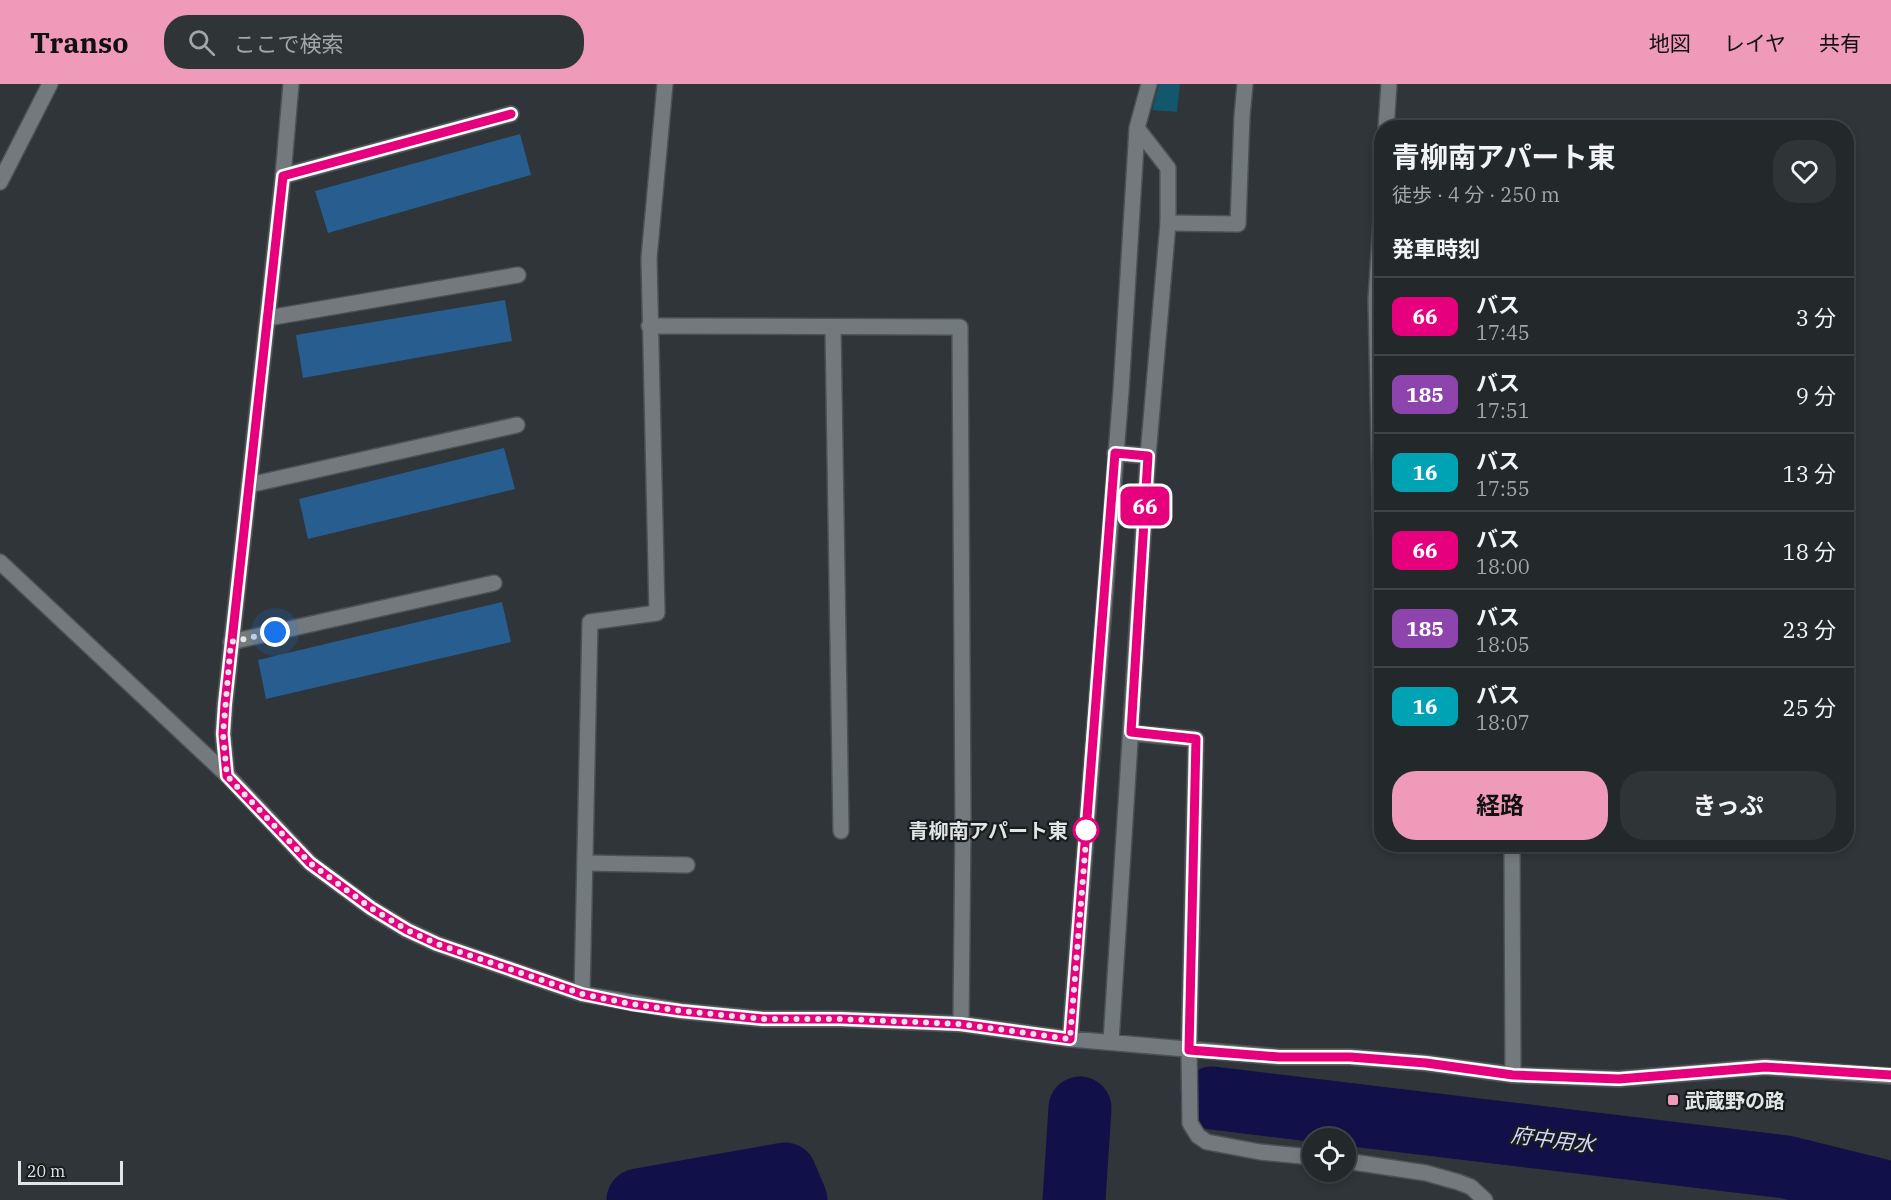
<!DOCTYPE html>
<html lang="ja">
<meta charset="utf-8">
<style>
body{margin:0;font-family:"IBM Plex Serif","Noto Sans JP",serif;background:#2f3436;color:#f1f3f6;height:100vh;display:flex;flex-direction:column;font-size:22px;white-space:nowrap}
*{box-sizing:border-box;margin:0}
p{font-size:20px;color:#a3a6a8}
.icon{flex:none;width:33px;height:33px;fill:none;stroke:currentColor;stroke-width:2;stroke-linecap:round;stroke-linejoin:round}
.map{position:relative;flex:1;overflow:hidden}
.panel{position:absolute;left:1374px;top:36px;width:480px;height:732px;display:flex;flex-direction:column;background:#23282a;border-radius:24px;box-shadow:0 3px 9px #0003,0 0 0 2px #404447}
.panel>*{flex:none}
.badge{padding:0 12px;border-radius:9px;font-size:21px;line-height:39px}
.fabs{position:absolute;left:1302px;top:1044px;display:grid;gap:12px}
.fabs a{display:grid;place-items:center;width:54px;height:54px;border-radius:50%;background:#23282a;box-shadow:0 3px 9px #0003,0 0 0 2px #404447;font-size:30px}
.scale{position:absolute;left:18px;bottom:15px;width:105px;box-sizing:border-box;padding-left:6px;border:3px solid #e1e5e6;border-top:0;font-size:16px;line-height:21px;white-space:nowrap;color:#e1e5e6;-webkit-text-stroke:4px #191c1d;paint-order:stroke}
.you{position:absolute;width:30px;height:30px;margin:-15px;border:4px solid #fff;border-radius:50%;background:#1a73e8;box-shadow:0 0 0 9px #1a73e833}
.map>.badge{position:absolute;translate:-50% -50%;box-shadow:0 0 0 3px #fff}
h2{padding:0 18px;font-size:22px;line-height:54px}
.round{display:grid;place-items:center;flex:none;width:63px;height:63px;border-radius:24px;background:#2f3436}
.overview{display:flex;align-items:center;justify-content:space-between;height:102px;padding:0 18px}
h1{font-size:28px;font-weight:700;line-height:45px}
.button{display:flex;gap:12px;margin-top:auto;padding:12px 18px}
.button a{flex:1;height:69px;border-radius:24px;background:#ef9ab8;color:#111;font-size:24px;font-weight:700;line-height:69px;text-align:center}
.button a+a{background:#2f3436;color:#f1f3f6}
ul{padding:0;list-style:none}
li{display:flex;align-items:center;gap:18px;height:78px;padding:0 18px;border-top:2px solid #404447}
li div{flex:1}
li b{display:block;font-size:22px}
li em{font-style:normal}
li .badge{min-width:66px;font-weight:700;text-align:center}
header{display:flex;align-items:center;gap:36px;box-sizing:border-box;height:84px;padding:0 30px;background:#ef9ab8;color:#111}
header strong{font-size:28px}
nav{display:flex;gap:33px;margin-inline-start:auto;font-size:21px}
.search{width:420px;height:54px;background:#2f3436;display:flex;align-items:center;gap:15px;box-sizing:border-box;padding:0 21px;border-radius:24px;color:#a3a6a8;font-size:22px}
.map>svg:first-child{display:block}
.green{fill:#12576c}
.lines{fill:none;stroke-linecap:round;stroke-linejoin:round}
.river{stroke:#121048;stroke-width:63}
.building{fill:#275d8f}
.service-casing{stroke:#4c5153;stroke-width:18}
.minor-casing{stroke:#4c5153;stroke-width:18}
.service{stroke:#737a7d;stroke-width:15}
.minor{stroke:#737a7d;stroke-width:15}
.line-casing{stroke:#fff;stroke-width:14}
.line{stroke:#e6007e;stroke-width:9}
.walk{stroke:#e1e5e6;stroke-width:6;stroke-dasharray:0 10.8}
.stop-dot{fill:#fff;stroke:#e6007e;stroke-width:3}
.poi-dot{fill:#ef9ab8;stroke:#191c1d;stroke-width:2}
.labels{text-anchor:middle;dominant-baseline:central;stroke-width:4.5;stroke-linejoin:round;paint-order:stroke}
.stop-label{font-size:20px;font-weight:bold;fill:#e1e5e6;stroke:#191c1d;text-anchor:end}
.poi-label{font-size:20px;font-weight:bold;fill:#e1e5e6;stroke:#191c1d;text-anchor:start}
.water-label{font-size:21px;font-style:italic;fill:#d1d9fe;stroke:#191c1d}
</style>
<header>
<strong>Transo</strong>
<div class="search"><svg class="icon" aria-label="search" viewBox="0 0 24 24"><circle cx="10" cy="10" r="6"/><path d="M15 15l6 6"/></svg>ここで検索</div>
<nav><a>地図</a><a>レイヤ</a><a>共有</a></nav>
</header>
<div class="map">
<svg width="1891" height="1116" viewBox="0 0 1891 1116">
<rect width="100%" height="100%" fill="#2f3538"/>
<path class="green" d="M1159,0H1180L1177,28L1152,26Z"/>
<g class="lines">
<path class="river" d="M1212,1014L1786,1083L1891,1109
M638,1116L785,1090L796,1116
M1074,1116L1080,1024"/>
</g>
<path class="building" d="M520,50L531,91L328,149L315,107Z
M505,216L512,257L303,294L296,251Z
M504,364L515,405L308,455L299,415Z
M502,518L511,558L266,615L258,576Z"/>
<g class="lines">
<defs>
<path id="service" d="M283,92L511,30
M0,98L50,0
M1168,139L1238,140L1242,32L1245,0
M268,234L518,191
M649,242L960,243L963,738L961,940
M249,401L517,341
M0,478L227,691
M231,558L494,499
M1131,649L1196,655L1189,966L1190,1039L1198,1052L1207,1058L1260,1068L1312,1073
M585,779L687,781
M1346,1077L1426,1089L1458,1098L1471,1103L1485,1116"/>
<path id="minor" d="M291,0L283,92L225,620L223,650L227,691L310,779L371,824L407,846L437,860L582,910L681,927L763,935H841L961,940L1070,955L1279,973H1350L1426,979L1513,991L1619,995L1765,983L1891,992
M1386,44L1389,0
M1382,121L1376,215L1382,502
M833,243L841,747
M1115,369L1148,372
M1512,760L1513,991
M582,910L590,538L657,529L649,174L665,0
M1070,955L1121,307L1137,44L1149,0
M1111,958L1148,372L1168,139V84L1137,44"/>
</defs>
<use href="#service" class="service-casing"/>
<use href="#minor" class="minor-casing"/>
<use href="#service" class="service"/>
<use href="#minor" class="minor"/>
</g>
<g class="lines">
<defs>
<path id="line" d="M511,30L283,92L225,620L223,650L227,692L310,779L371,824L407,846L437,860L582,910L631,920L681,927L763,935H841L960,940L1070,955L1115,369L1148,372L1131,648L1196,655L1189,966L1279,973H1350L1426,979L1513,991L1619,995L1765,983L1891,991"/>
</defs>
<use href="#line" class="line-casing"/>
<use href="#line" class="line"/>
<path class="walk" d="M275,548L231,558L223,650L227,692L310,779L371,824L407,846L437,860L582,910L631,920L681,927L763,935H841L960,940L1070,955L1087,744L1086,746"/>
</g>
<circle class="stop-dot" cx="1086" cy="746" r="12"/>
<rect class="poi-dot" x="1667" y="1010" width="12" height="12" rx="3"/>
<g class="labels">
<g class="stop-label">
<text x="1068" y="746">青柳南アパート東</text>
</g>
<g class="poi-label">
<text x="1685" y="1016">武蔵野の路</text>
</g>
<g class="water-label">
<text transform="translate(1553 1055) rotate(7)">府中用水</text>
</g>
</g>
</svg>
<div class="fabs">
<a><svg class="icon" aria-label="locate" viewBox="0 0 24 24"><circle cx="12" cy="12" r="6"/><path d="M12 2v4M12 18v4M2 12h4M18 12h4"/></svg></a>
</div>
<div class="scale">20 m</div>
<div class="you" style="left:275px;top:548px"></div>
<b class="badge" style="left:1145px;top:422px;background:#e6007e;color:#fff">66</b>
<section class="panel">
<div class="overview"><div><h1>青柳南アパート東</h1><p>徒歩 · 4 分 · 250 m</p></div><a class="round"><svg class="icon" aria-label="heart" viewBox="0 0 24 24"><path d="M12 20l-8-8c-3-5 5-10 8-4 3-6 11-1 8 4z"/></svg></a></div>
<h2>発車時刻</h2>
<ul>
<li><span class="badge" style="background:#e6007e;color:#fff">66</span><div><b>バス</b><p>17:45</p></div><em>3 分</em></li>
<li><span class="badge" style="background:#8e44ad;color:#fff">185</span><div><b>バス</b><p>17:51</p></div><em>9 分</em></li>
<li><span class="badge" style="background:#00a3b4;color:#fff">16</span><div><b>バス</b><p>17:55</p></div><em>13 分</em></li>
<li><span class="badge" style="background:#e6007e;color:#fff">66</span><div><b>バス</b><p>18:00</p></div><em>18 分</em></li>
<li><span class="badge" style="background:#8e44ad;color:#fff">185</span><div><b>バス</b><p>18:05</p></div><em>23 分</em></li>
<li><span class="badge" style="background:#00a3b4;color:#fff">16</span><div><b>バス</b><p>18:07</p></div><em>25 分</em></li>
</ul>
<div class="button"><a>経路</a><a>きっぷ</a></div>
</section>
</div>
